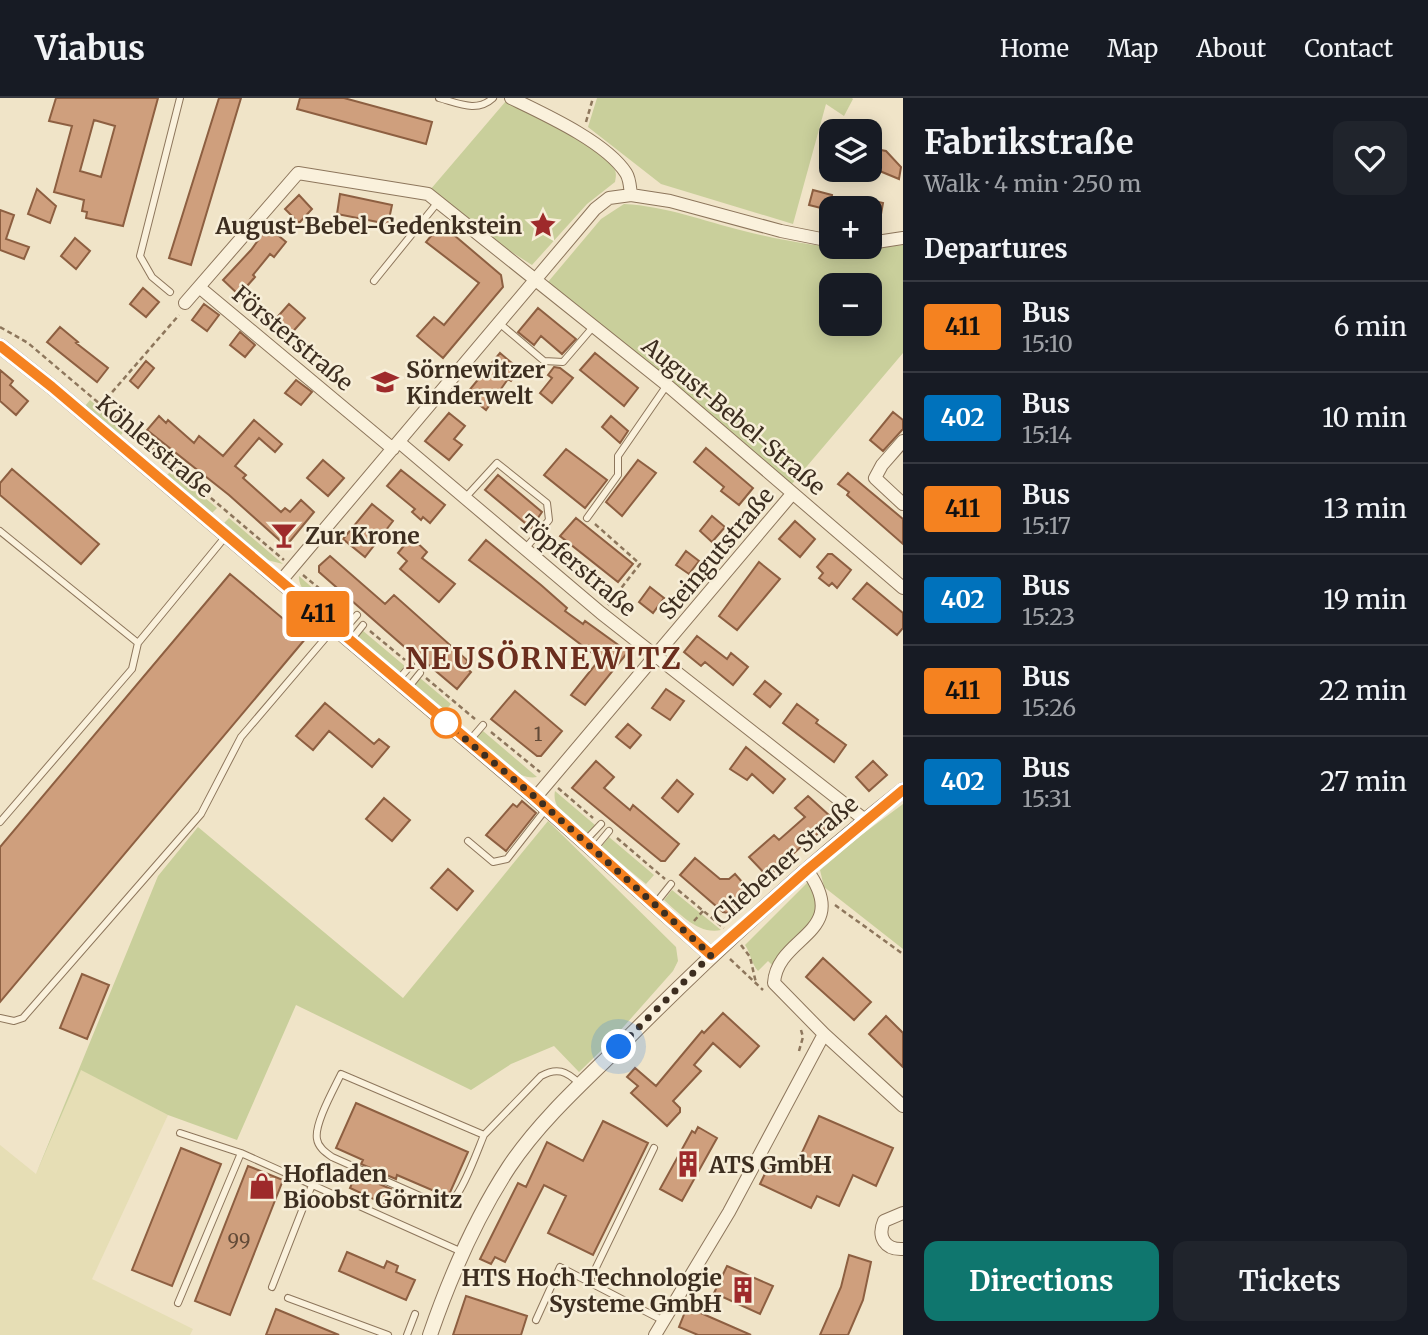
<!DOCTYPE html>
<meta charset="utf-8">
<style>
body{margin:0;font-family:Merriweather,serif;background:#20242c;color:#f1f3f6;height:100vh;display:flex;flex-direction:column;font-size:26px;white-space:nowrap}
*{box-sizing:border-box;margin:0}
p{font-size:23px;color:#9ea1a6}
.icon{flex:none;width:38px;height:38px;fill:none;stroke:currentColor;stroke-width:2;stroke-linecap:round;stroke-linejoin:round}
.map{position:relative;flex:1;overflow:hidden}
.drawer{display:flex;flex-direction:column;background:#171b24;width:525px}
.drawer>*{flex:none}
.badge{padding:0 14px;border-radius:5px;font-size:24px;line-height:46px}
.buttons{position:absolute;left:819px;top:21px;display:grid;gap:14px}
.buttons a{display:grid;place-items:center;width:63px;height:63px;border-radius:14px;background:#171b24;box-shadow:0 4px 18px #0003;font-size:35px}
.you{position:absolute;width:35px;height:35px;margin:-18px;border:5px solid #fff;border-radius:50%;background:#1a73e8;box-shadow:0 0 0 10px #1a73e833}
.map>.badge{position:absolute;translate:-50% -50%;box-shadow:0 0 0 4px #fff}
h2{padding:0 21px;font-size:26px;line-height:63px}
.round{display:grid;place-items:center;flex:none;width:74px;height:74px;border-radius:14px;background:#20242c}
.headline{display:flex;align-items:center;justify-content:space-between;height:119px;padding:0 21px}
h1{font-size:33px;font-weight:700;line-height:52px}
.button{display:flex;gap:14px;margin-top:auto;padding:14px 21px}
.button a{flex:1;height:80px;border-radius:14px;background:#0f766e;color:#fff;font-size:28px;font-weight:700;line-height:80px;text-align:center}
.button a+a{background:#20242c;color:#f1f3f6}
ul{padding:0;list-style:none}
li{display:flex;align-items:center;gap:21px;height:91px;padding:0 21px;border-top:2px solid #363941}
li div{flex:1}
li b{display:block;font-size:26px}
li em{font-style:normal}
li .badge{min-width:77px;font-weight:700;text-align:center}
header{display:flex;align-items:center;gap:42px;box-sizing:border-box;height:98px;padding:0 35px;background:#171b24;border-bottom:2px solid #363941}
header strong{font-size:33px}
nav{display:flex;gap:38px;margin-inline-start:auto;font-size:24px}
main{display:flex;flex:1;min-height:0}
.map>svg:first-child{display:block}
.farmland{fill:#e6deb5}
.green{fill:#c9cf9b;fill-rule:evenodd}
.building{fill:#cf9f7d;stroke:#8d5f41;stroke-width:2;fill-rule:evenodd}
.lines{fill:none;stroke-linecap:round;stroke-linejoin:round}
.service-casing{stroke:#8d765c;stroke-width:8}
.minor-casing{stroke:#8d765c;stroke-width:14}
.tertiary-casing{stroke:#8d765c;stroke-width:16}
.path{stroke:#8d765c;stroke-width:2.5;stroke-dasharray:5 3.5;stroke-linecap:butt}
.service{stroke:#faf1dc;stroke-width:6}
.minor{stroke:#faf1dc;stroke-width:12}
.tertiary{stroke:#faf1dc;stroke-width:14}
.line-casing{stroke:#fff;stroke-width:16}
.line{stroke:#f58220;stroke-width:10}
.walk{stroke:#3d2e20;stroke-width:7;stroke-dasharray:0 12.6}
.stop-dot{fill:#fff;stroke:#f58220;stroke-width:3.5}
.labels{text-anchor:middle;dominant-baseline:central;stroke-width:5;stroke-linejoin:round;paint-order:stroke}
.number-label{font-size:19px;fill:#624a37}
.poi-label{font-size:23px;font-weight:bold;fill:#3d2e20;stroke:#f7eed8;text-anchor:start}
.street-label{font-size:23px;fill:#3d2e20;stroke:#f7eed8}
.district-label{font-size:30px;font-weight:bold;letter-spacing:2px;fill:#6b2e1e;stroke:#f7eed8}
</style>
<header>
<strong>Viabus</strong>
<nav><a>Home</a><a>Map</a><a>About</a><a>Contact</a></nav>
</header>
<main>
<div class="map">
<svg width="903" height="1237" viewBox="0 0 903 1237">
<rect width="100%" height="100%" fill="#f0e4c8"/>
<path class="farmland" d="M81,971L168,1017L92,1181L193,1231L190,1237H0V1047L36,1076Z"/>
<path class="green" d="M597,0H852L853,1L844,18L826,6L793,126L661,86L588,29Z
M506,3C530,17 600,47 613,69C617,74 616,78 615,84L587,106L532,167L496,144L430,92Z
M624,106C666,108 703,123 744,133C796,146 849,155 903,147V255L791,387L548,184L601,121ZM831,187H870V226H831Z
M90,302L125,332L121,337L85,308Z
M172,372L217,410L212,415L167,377Z
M229,420L283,466L267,462L224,425Z
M299,478L348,521L343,528C330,517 297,496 299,478Z
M362,532L406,569L400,576L356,540Z
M420,580L451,606L444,614L413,588Z
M483,633L537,679C515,683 492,654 475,640Z
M555,693L595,727L587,736C574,725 551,713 555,693Z
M903,706V851L824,789L820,772L860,738Z
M548,723L676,849L678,863L673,873L610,944L579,974L554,948L511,966L471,992L296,907L237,1042L168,1017L81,972L36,1076L158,778L198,729L403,900Z
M609,739L654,777L646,786L601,749Z
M808,784C810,789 815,794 816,799C823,824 787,850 772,867L768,863L758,873C751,865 751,856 745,847Z
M672,792L721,832C698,837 679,815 664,802Z"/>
<path class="building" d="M56,0H158L123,128L86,120L87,114L82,113L84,102L54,94L72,28L49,23ZM94,22L115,28L101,79L80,73Z
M219,0H241L191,167L169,160Z
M300,0H344L432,24L426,46L297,11Z
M870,50L886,53L901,69L899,81L870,69Z
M37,91L56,108L50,125L28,116Z
M813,92L832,97L829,112L809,107Z
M340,96L392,107L388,126L337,116Z
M299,97L312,111L299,125L285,111Z
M870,102L883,105L880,122L870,120Z
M0,112L14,117L6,141L29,149L24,161L0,152Z
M441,126L501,177L503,189L443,260L417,238L434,219L444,227L479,185L426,144Z
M268,129L286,144L274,159L270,156L253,177L255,179L239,197L223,182L251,152Z
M75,140L90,153L76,171L61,158Z
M143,190L159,204L146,219L130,206Z
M204,206L219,217L207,233L192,222Z
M289,206L305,220L288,239L272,225Z
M538,210L576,241L562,256L541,238L534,247L518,234Z
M60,229L78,244L76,245L108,270L97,284L47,244Z
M240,234L255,247L245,259L230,247Z
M500,255L520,272L511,283L508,281L486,312L466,296Z
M595,255L638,290L624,308L580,272Z
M146,263L154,270L138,290L130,283Z
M554,269L560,270L573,280L552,305L540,295L552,280L548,277Z
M0,272L13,283L10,287L28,303L16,317L0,303Z
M296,282L312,294L301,307L285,295Z
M893,314L903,322V331L883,353L870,342Z
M449,315L465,328L454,341L462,347L449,362L425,343Z
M159,318L166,325L168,322L194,345L199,338L223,358L254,322L282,346L275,354L259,340L235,368L246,377L243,380L281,414L285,410L290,414L301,402L314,414L286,448L229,397L147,332Z
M611,318L628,333L620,345L602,329Z
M706,350L753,390L739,407L721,393L724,389L694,364Z
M566,351L607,382L585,410L544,377Z
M323,362L344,380L328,398L307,380Z
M638,362L656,375L622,418L606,404Z
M12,371L99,446L81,466L0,397V385Z
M401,372L445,407L430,425L423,419L421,422L412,414L415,411L387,388Z
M848,375L903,421V446L847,397L849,394L838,386Z
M498,377L542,414L531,430L485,392Z
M372,406L393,423L365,459L343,441Z
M712,418L725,429L712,444L700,433Z
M576,420L633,466L618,484L560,438Z
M795,423L815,441L800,459L779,441Z
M411,439L427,454L422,460L455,486L439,504L400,471L407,463L398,455Z
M486,442L541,487L567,510L565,513L583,526L585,523L628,554L585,607L571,597L600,561L469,462Z
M686,453L699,463L689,476L676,467Z
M828,456H832L851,472L837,490L832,485L829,488L819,480L823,475L817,469Z
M330,458L385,506L394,497L468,563L464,568L471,574L457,591L418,558L416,559L319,474V468Z
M759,464L780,481L737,532L719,518Z
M230,476L306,540L0,904V749Z
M867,485L903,515V530L897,537L853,501Z
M650,489L664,500L653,515L639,504Z
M697,538L727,561L731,555L748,569L733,587L705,564L701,568L684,554Z
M765,583L781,596L770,609L754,596Z
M666,591L684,603L670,622L652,610Z
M515,593L562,633L541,658H537L491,621Z
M325,605L374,646L379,641L389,649L372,669L329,633L313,652L296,638Z
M797,606L818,622L816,625L846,647L834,664L783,625Z
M628,626L641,637L630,650L616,639Z
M746,649L785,681L773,695L752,676L747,682L730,671Z
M596,663L614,679L604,690L630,712L633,707L679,746L665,763H661L572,690Z
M873,663L887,677L869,693L856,679Z
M677,682L693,696L678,714L662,700Z
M808,698L831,719V726L805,745L768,779L749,759L774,737L779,742L805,719L795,710Z
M384,700L410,722L392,743L366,721Z
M522,703L536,715L506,753L486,737L513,706L517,709Z
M695,760L720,781H729L735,776L751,794L728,815L723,814L680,777Z
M448,771L473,793L457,812L431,790Z
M823,860L871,904L854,922L806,879Z
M82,876L109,887L87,941L60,930Z
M723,915L759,948L740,969L713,945L694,967L701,973L673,1003L680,1010V1014L667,1028L631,995L638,988L627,979L635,970L656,988L702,933L704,935Z
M886,918L903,935V969L869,936Z
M356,1005L468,1054L448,1099L397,1077L396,1081L361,1066L363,1062L336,1050Z
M819,1018L893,1050L876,1088L853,1077L839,1108L817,1098L811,1110L760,1086L770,1065L792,1076Z
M603,1023L648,1045L593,1157L548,1135L566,1098L544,1087L505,1164L495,1159L491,1166L480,1161L518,1085L526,1089L547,1044L583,1063Z
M698,1029L717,1040L682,1103L660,1091L692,1033L695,1035Z
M181,1050L221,1066L172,1188L132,1172Z
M248,1068L283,1082L230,1217L195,1203Z
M356,1076L391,1091L384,1106L350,1090Z
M347,1154L384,1170L387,1163L398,1168L396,1174L415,1182L406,1202L339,1173Z
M849,1157L871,1164L863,1202L848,1237H820L841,1189Z
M727,1168L773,1188L760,1216L714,1195Z
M466,1198L527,1218L521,1237H453Z
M687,1209L751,1237H698L679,1229Z
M276,1211L339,1237H266Z"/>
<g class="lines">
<defs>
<path id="service" d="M439,0C458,5 477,15 493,0
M374,183L438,104
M170,194L152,179L140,158L180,0
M499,225L544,263L563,264L593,229
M465,400L497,365L547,405L549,422L525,451
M587,420L618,377V358L667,287
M0,433L138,545L226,438
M342,534L357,517
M351,542L363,527
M398,582L411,567
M408,590L420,575
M470,642L483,627
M0,724L132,571L138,545
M468,743L493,764L507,761L546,711
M585,743L601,726
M594,751L609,733
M655,806L671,786
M0,920L14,923L23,920L201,716L241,639L334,530
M180,1035L241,1055L462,1154
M484,1037C478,1051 461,1100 448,1106C444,1108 442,1107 438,1106L332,1059C325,1054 318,1049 317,1041C314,1026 334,991 341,976L484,1037L541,978C557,969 566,973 579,985
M589,1184L654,1050
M272,1189L312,1087
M288,1200L388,1237
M178,1205L241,1055
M536,1222L560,1169L664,1223
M407,1237L415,1216"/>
<path id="minor" d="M511,0C544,16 606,44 626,75C630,81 630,90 631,97
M870,145L903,140
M199,189L393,351
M185,205L298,75L428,96L667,287L903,490
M903,343L882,367L875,380L903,406
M399,344L601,515L865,722
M280,484L595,111L609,100L631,97L670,103L781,133L831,143
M535,700L792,396
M807,772C853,836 777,837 774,885L824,936
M903,1115L884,1123C877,1139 885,1152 903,1151
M655,1237L729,1114L824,936L903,1008"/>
<path id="tertiary" d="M0,248L52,289L535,700L711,857
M430,1237C450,1179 475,1121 509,1069C539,1024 581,986 620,948C710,857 803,771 903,692"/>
</defs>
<use href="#service" class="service-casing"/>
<use href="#minor" class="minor-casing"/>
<use href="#tertiary" class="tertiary-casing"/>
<path class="path" d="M586,24L593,0
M0,229L28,245L284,462
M101,307L179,217
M595,426L640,466L608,507
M303,477L349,515
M370,533L405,562
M426,580L475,621
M491,634L540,674
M558,690L593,720
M617,740L665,781
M678,792L724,830
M835,807L903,856
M694,823L703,813
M741,847L750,859L756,885
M730,861L763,892
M799,953L803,939L801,932"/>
<use href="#service" class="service"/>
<use href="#minor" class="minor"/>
<use href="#tertiary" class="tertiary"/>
</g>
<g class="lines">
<defs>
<path id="line" d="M0,248L52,289L535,699L711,857L807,772L903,692"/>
</defs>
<use href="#line" class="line-casing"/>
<use href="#line" class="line"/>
<path class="walk" d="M446,625L535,699L711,857L619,949"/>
</g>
<defs>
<symbol id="sight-bare" viewBox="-9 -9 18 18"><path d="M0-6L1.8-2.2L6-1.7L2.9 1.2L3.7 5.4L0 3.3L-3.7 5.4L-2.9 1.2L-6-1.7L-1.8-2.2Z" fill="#9e2a2b" stroke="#f7eed8" stroke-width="2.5" paint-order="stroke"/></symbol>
<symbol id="school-bare" viewBox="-9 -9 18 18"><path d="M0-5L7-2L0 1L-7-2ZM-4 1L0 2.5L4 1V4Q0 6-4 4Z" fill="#9e2a2b" stroke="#f7eed8" stroke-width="2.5" paint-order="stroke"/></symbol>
<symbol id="bar-bare" viewBox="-9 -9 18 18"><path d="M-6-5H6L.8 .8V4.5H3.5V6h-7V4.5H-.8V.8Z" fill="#9e2a2b" stroke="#f7eed8" stroke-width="2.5" paint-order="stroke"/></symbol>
<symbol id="building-bare" viewBox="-9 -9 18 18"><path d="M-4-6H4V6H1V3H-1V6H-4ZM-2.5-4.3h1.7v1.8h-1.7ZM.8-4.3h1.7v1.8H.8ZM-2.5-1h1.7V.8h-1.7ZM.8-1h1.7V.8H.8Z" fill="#9e2a2b" stroke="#f7eed8" stroke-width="2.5" paint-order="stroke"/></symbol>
<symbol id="shop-bare" viewBox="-9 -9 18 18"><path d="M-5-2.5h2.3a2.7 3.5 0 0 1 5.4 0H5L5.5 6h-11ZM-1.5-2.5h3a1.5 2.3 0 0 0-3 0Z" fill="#9e2a2b" stroke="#f7eed8" stroke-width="2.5" paint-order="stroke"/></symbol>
</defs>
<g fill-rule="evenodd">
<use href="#sight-bare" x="524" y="108" width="38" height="38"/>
<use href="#school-bare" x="366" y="265" width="38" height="38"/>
<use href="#bar-bare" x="265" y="418" width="38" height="38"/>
<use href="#building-bare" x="669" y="1047" width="38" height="38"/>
<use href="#shop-bare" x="243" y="1069" width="38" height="38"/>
<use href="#building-bare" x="724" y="1173" width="38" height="38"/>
</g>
<circle class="stop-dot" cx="446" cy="625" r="14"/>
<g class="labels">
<g class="number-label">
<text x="538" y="636">1</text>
<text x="239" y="1142">99</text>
</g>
<g class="poi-label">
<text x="522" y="127" text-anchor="end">August-Bebel-Gedenkstein</text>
<text x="406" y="271">Sörnewitzer<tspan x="406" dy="26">Kinderwelt</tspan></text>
<text x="305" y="437">Zur Krone</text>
<text x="709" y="1066">ATS GmbH</text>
<text x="283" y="1075">Hofladen<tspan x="283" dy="26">Bioobst Görnitz</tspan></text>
<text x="722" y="1179" text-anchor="end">HTS Hoch Technologie<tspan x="722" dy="26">Systeme GmbH</tspan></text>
</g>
<g class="street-label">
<text transform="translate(293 240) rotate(40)">Försterstraße</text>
<text transform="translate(734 318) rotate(40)">August-Bebel-Straße</text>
<text transform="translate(155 348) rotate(40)">Köhlerstraße</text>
<text transform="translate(716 455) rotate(-50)">Steingutstraße</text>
<text transform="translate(578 467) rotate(40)">Töpferstraße</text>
<text transform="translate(785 762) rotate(-41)">Cliebener Straße</text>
</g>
<g class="district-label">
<text x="544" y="560">NEUSÖRNEWITZ</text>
</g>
</g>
</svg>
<div class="buttons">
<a><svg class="icon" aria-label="layers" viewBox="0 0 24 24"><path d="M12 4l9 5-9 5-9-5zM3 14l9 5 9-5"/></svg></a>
<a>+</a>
<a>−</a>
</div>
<div class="you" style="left:619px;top:949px"></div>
<b class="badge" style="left:318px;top:516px;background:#f58220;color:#111">411</b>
</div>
<section class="drawer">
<div class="headline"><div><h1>Fabrikstraße</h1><p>Walk · 4 min · 250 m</p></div><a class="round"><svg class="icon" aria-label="heart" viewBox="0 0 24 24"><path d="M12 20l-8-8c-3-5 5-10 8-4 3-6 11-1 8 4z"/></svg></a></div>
<h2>Departures</h2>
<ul>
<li><span class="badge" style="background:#f58220;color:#111">411</span><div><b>Bus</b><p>15:10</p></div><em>6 min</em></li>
<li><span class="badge" style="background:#0072bc;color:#fff">402</span><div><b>Bus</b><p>15:14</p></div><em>10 min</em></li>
<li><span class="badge" style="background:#f58220;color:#111">411</span><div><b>Bus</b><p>15:17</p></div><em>13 min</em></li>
<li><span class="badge" style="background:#0072bc;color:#fff">402</span><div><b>Bus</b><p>15:23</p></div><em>19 min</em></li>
<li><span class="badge" style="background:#f58220;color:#111">411</span><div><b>Bus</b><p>15:26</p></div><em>22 min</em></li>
<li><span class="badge" style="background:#0072bc;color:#fff">402</span><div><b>Bus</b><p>15:31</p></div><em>27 min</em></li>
</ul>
<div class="button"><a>Directions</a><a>Tickets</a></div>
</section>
</main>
